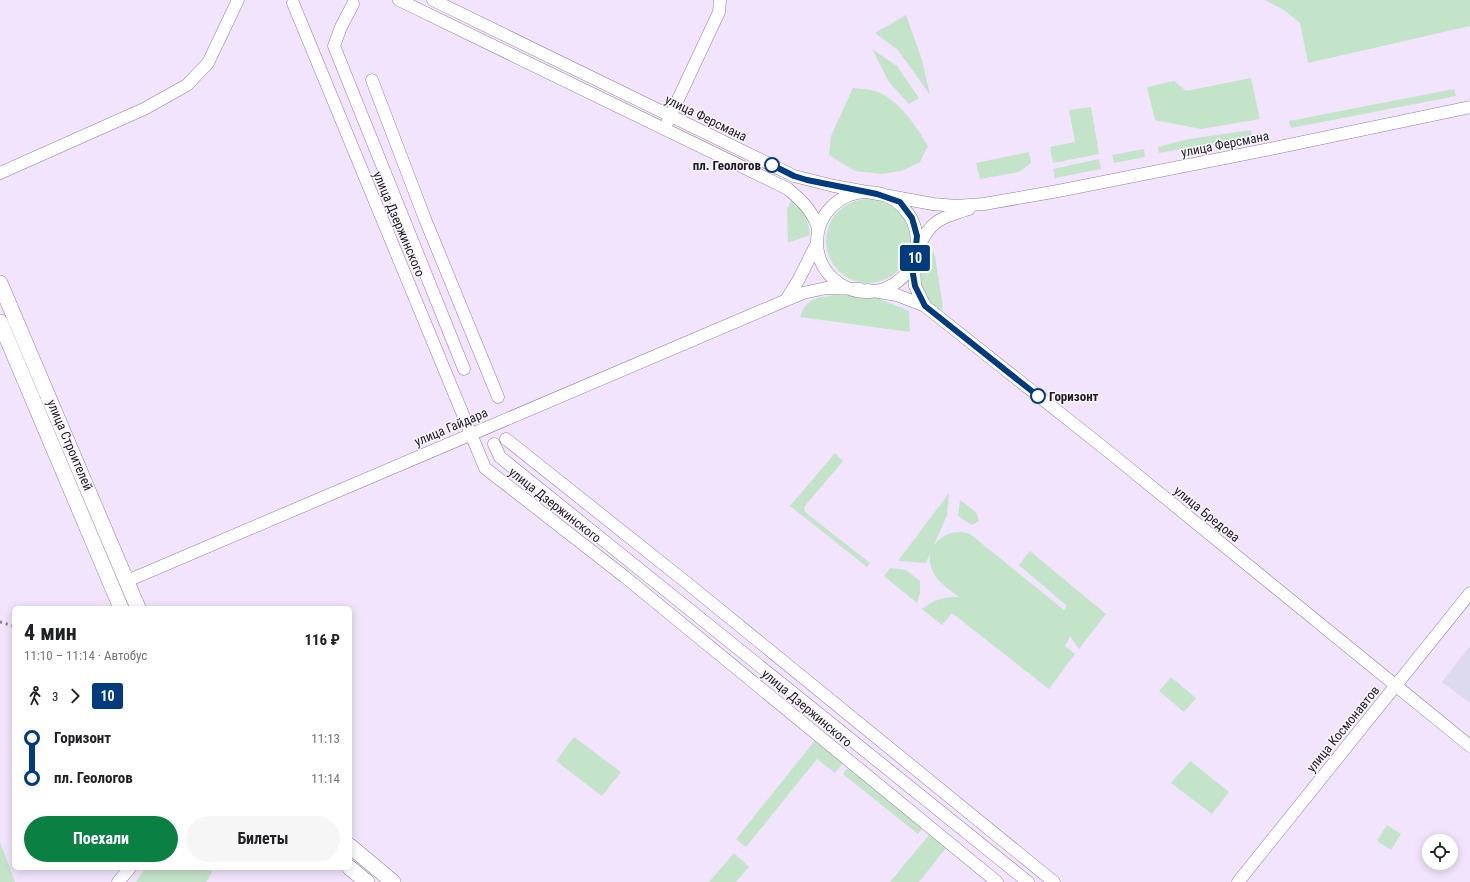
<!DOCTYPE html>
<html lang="ru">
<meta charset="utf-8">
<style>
body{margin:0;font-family:"Roboto Condensed",sans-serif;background:#f6f6f6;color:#202124;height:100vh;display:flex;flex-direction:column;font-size:15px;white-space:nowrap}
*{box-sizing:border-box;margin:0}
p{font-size:13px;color:#757577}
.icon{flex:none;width:22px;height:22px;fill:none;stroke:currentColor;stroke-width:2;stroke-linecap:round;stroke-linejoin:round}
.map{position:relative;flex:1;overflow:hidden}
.side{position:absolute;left:12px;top:606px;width:340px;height:264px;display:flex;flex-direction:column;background:#fff;border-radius:6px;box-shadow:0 2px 10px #0003}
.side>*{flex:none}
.badge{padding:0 8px;border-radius:3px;font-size:14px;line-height:26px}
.fabs{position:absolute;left:1422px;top:834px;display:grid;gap:8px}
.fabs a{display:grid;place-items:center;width:36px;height:36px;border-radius:50%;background:#fff;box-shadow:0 2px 10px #0003;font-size:20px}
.map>.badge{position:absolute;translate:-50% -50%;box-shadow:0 0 0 2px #fff}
.legs{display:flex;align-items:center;gap:6px;height:44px;padding:0 12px;font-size:13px}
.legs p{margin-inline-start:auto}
.headline{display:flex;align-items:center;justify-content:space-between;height:68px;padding:0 12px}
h1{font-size:22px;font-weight:700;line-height:30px}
.cta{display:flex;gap:8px;margin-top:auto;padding:8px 12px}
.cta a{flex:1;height:46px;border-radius:24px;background:#0b8043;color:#fff;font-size:16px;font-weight:700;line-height:46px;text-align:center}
.cta a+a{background:#f6f6f6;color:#202124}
ul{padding:0 12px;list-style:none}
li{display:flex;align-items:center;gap:14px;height:40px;font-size:15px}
li i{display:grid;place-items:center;width:6px;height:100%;margin:0 5px;background:currentColor}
li i::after{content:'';width:10px;height:10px;margin:-5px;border:3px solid;border-radius:50%;background:#fff}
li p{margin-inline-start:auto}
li:first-child i{background:linear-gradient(#0000 50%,currentColor 0)}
li:last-child i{background:linear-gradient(currentColor 50%,#0000 0)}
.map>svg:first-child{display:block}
.commercial{fill:#ddd9ef}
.green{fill:#c4e4c9}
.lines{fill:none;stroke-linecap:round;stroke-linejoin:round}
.minor-casing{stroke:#8e809a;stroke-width:13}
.major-casing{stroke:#8e809a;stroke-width:16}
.minor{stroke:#fff;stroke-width:12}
.major{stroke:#fff;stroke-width:15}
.rail{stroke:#887e90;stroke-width:3;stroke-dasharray:2 4;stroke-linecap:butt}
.line-1-casing{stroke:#fff;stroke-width:9}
.line-1{stroke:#003b80;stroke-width:6}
.stop-1-dot{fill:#fff;stroke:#003b80;stroke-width:2}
.labels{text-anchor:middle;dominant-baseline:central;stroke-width:3;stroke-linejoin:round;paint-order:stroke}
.street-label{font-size:13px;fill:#201a25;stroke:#f9f6fc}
.stop-label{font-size:13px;font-weight:bold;fill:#201a25;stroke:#f9f6fc;text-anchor:end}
</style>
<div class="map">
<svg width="1470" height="882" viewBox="0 0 1470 882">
<rect width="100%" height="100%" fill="#f1e4fc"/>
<path class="commercial" d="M1470,646V703L1442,682Z"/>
<path class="green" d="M1265,0H1470V26L1308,63L1300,23L1284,10Z
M906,15L922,60L930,95L898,50L875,33Z
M872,49L897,66L919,98L909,104L889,82Z
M1251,78L1260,119L1201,129L1155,120L1147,87L1174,81L1186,91Z
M853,88C861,89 871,89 878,92C901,102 915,125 928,146L920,162L901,171L882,174L855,171L829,155L831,136Z
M1454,89L1456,96L1291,128L1289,121Z
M1091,107L1099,154L1053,163L1050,147L1075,142L1069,110Z
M1251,130L1252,136L1159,153L1158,147L1189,139Z
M1144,149L1145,157L1114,163L1112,155Z
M1029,152L1031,163L1019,172L980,179L976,163Z
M1099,159L1101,169L1055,178L1053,169Z
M792,198L806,214L810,235L788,243L787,210Z
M826 241a42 42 0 1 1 84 0a42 42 0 1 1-84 0Z
M925,241L935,256L943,308L938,311C917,288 913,271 925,241Z
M836,295L872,296L909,311L910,332L800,317C807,297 817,298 836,295Z
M835,453L843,461L804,507L805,512L870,563L867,567L790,506Z
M949,493L947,515L934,545C943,534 955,529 970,534L1064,610L1067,606L1019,565L1030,551L1106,614L1079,649L1070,636L1065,646L1075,654L1049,689L952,613L942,625L922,609C936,599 942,597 959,597C942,584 928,576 930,553L926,563L898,561Z
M960,500L976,512L979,521L972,525L958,516Z
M890,568L906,570L920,581V593L917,603L884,576Z
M1171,677L1196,698L1184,712L1159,691Z
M574,737L621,772L602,796L556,761Z
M817,738L845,760L835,773L817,759L746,847L736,839Z
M1190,761L1229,792L1212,814L1171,783Z
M850,765L925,825L918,834L843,774Z
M1387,825L1401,834L1391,850L1377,841Z
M929,835L946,848L919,882H890Z
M0,842L15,882H0Z
M734,853L749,867L736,882H709Z
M145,868H210L212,872L206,882H136Z"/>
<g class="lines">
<defs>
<path id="minor" d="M399,0L788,189C802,201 812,210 818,228
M433,0L794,176L834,186L933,204L956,206L984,204L1058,191L1270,149L1470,107
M293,3L485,468L625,577L997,882
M353,4L341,27L334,46L464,369
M372,80L425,219L498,397
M667,123L719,12L720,0
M0,173L144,109L187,85L208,63L238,0
M817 242a50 50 0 1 1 100 0a50 50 0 1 1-100 0Z
M918,248C931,220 940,218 969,209
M914,263L915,286L925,306
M867,290L897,295L925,306L1109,452L1470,746
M786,300L799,279L817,243
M506,439L687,583L1054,882
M494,444L500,457L1028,882
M127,581L803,293L826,288L860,289
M118,882L130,868
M1238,882L1470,593"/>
<path id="major" d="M0,283L138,608
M0,322L121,608
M350,846L393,882
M350,868L367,882"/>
</defs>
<use href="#minor" class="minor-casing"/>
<use href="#major" class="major-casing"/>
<use href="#minor" class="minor"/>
<use href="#major" class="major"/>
<path class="rail" d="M0,622L14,626"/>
</g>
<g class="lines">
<defs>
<path id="line-1" d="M772,165L794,176L807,180L877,194L900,202L912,218L917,236L913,274L915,286L925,306L1038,396"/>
</defs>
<use href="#line-1" class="line-1-casing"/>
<use href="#line-1" class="line-1"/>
</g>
<g class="stop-1-dot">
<circle cx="772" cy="165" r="7"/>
<circle cx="1038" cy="396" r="7"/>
</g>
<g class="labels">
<g class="street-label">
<text transform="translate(706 118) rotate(26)">улица Ферсмана</text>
<text transform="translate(1225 144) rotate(-11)">улица Ферсмана</text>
<text transform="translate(399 224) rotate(67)">улица Дзержинского</text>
<text transform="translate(451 427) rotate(-23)">улица Гайдара</text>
<text transform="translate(70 445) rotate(67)">улица Строителей</text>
<text transform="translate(555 505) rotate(38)">улица Дзержинского</text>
<text transform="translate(1207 514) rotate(39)">улица Бредова</text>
<text transform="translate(807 708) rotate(40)">улица Дзержинского</text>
<text transform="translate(1343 729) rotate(-51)">улица Космонавтов</text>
</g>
<g class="stop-label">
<text x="761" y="165">пл. Геологов</text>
<text x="1049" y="396" text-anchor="start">Горизонт</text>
</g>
</g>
</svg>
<div class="fabs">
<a><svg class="icon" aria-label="locate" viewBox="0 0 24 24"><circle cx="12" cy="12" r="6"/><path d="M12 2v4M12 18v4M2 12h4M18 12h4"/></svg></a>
</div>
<b class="badge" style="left:915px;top:258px;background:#003b80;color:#fff">10</b>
<section class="side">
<div class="headline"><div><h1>4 мин</h1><p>11:10 – 11:14 · Автобус</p></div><b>116 ₽</b></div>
<div class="legs"><svg class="icon" aria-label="walk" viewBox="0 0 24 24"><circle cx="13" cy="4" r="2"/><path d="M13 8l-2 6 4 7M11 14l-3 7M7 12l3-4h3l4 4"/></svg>3<svg class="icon" aria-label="forward" viewBox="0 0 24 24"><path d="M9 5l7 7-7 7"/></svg><b class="badge" style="background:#003b80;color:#fff">10</b></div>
<ul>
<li><i style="color:#003b80"></i><b>Горизонт</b><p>11:13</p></li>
<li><i style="color:#003b80"></i><b>пл. Геологов</b><p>11:14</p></li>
</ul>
<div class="cta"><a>Поехали</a><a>Билеты</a></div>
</section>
</div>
